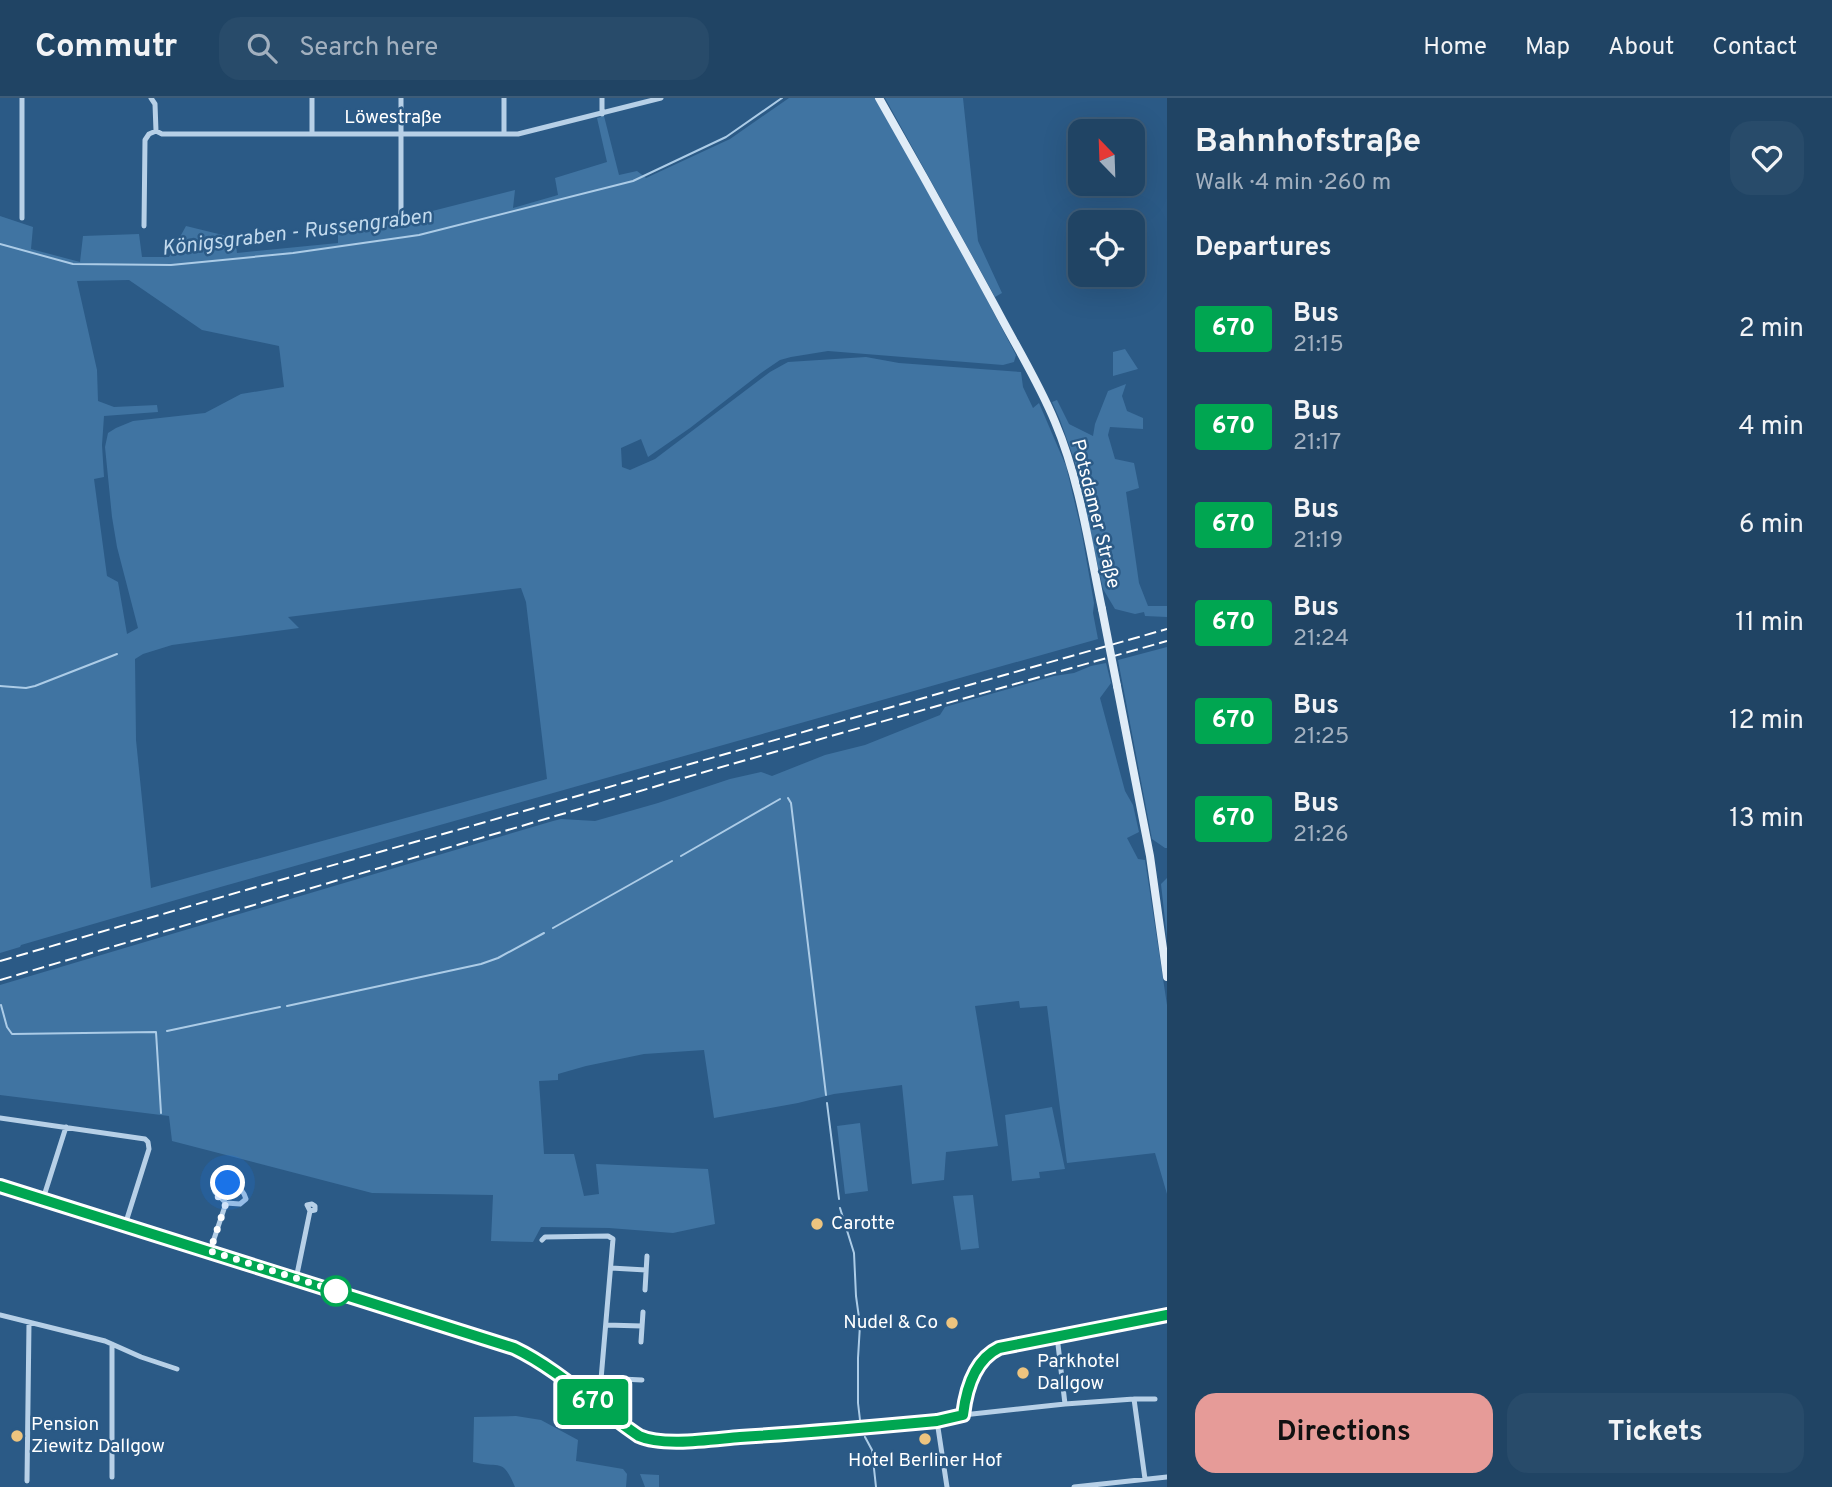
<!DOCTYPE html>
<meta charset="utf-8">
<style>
body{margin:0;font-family:Overpass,sans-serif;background:#284b6a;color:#f1f3f6;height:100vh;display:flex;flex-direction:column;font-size:26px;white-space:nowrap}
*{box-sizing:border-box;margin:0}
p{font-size:23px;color:#a2b0bf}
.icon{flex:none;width:38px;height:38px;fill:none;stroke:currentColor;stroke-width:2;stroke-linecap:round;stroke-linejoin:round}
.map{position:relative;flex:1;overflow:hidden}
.side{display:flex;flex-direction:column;background:#204464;width:665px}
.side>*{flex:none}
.badge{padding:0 14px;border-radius:5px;font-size:24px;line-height:46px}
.needle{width:46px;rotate:337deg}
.fabs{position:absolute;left:1068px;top:21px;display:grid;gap:14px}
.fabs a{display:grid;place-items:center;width:77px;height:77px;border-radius:14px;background:#204464;box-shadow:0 7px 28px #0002,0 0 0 2px #3d5c78;font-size:35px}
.you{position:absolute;width:35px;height:35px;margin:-18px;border:5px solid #fff;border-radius:50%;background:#1a73e8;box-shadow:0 0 0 10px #1a73e833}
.map>.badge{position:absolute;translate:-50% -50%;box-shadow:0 0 0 4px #fff}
h2{padding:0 28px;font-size:26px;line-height:63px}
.round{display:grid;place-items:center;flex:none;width:74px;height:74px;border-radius:21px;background:#284b6a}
.overview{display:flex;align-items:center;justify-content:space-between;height:119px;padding:0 28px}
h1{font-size:33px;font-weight:700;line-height:52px}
.action{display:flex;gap:14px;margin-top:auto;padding:14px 28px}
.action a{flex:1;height:80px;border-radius:21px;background:#e69b98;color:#111;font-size:28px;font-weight:700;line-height:80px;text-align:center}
.action a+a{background:#284b6a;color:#f1f3f6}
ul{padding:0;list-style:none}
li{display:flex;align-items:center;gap:21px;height:98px;padding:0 28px}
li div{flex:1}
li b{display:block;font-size:26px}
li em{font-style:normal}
li .badge{min-width:77px;font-weight:700;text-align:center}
header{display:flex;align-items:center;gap:42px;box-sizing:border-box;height:98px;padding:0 35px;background:#204464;border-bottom:2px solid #3d5c78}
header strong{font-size:33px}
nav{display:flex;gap:38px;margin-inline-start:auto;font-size:24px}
.search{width:490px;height:63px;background:#284b6a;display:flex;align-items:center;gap:18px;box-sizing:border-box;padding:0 24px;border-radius:21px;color:#a2b0bf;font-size:26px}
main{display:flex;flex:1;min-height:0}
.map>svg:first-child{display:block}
.green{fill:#4074a2;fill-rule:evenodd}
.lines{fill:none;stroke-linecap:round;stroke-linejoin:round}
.stream{stroke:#accce7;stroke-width:2}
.street{stroke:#b7d0e7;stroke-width:5}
.secondary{stroke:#e0ecf7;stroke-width:8}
.rail{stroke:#fff;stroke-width:2;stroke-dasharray:12 5;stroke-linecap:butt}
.secondary-bridge{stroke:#e0ecf7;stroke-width:8}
.line-casing{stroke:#fff;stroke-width:16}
.line{stroke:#00a651;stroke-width:10}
.walk{stroke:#fff;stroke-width:7;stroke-dasharray:0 12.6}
.poi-dot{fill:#edc47f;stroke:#2b5a86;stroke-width:2.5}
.stop-dot{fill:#fff;stroke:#00a651;stroke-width:3.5}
.labels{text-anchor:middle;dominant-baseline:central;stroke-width:5;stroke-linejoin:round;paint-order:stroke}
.street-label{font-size:19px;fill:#fff;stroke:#2b5a86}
.poi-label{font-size:19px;fill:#fff;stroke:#2b5a86;text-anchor:start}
.water-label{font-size:21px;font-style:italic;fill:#c2daee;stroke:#2b5a86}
</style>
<header>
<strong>Commutr</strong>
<div class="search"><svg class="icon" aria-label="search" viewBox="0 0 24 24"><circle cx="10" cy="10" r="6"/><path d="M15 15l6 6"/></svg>Search here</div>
<nav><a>Home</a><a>Map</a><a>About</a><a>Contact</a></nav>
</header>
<main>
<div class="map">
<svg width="1167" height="1389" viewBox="0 0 1167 1389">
<rect width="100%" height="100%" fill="#2b5a86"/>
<path class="green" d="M789,0H875L958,147L1016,257L1014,264L1003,267L828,253L791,259L780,262L761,275L690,330L648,359L641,341L621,350L622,369L630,372L655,361L770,274L788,264L866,259L899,265L1021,274L1023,289L1033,310L1039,305L1066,368L1081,431L1094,505L1093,515L1098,541L224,788L21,847L20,849L0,855V118L33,129L31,151L80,164L83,138L139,136L142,159H169L186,128L235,140L237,155L338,145V129L393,123L515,92L513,110L558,97L555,80L607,64L597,20L604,18L619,77L637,73L646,80L730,41ZM129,182L202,232L279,248L284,289L241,296L205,315L133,323L116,330L108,335L105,349L112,419L117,449L138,530L127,536L118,484L107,478L94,381L104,379L102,347L104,318L158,314L157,307L114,309L98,303L97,272L77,183ZM521,490L526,504L547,681L151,790L136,642L135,561L143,556L172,547L299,530L288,519Z
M885,0H963L978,143L1002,195L995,199Z
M1125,251L1138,271L1113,278V254Z
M1126,286L1122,298L1127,313L1143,320V331L1110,329L1108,337L1115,361L1134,365L1139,390L1126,394L1139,485L1148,508H1167V519L1145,518L1144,514L1135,516L1115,511L1103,491L1074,361L1060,322L1052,304L1057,302L1069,326L1093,338L1095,326L1108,293Z
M1167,549V750H1165L1152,741L1118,562Z
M1106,565L1111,585L1100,600L1125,693L1133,707L1139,734L1127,740L1138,761L1145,762L1167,907V1096L1155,1055L1067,1065L1047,908L1020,910L1019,903L975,908L998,1048L946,1054L944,1082L912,1086L902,987L834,996L798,1005L714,1020L704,952L644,956L586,968L558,976V982L539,983L544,1056H574L584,1098L599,1096L596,1066L708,1071L715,1126L673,1135L609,1130L541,1129L533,1144L491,1143L493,1097L372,1095L172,1043L169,1018L0,997V887L553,723L561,721L595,723L658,705L730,681L761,674L772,678L825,657L865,647L940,617L945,609L1054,578L1074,575L1091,568Z
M1167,780V840L1161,786Z
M1052,1009L1065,1071L1039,1074L1040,1080L1012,1083L1005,1017Z
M860,1025L868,1093L845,1096L837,1028Z
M973,1097L979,1150L961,1152L953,1098Z
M516,1318L541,1322L578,1342L576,1363L623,1371L627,1376L626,1389H515C502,1359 502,1371 473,1364L474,1319Z
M640,1376L659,1377V1389H645Z"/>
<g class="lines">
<path class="stream" d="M0,146L73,166L171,167L293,155L419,137L633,83L726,39L782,0
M0,588L26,590L35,588L117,556
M788,700L791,705L826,997
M681,758L780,701
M553,830L672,763
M1,907L7,929L12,936L156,934L161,1015
M287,908L481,866L498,860L544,835
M167,933L280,909
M827,1005L839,1101
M840,1110L854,1155L856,1198L860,1227L858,1260V1305L860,1322
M865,1339L872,1352L876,1389"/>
<path class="street" d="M22,0V120
M151,0L155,6L156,33L162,36H518L661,0
M401,0V126
M504,0V36
M602,0V16
M312,35V0
M144,128L145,42L149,36L156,33
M0,1020L145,1041L148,1044L149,1051L125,1127
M0,1088L514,1250C557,1271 597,1307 635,1335L649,1342L680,1343L788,1336L937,1323L963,1317L1065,1306L1134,1301H1155
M43,1101L66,1029
M542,1142L545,1139L608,1138L613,1141L600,1293L593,1304
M210,1153L226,1105L240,1106L246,1101C242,1087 226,1079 214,1091L215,1094L226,1105
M611,1170L646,1172
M296,1181L310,1113L315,1112V1108L312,1106L307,1107L310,1113
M645,1192L647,1158
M0,1217L105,1243L141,1259L177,1271
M606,1227L642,1228
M1057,1238L1065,1306
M641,1244L643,1214
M601,1280L642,1282
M1134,1301L1145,1381
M963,1317C966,1292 974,1263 999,1250L1167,1217
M937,1323L947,1389
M112,1379V1246
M27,1383L29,1225
M1074,1389L1167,1379"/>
<path class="secondary" d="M879,0C919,70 958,140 996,210C1016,248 1039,285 1055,324C1080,383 1089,449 1102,511
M1117,588L1150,758L1167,879"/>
<path class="rail" d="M0,863L284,781L1167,531
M0,882L718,670L1167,543"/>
<path class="secondary-bridge" d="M1102,511L1117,588"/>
</g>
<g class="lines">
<defs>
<path id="line" d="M0,1088L514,1250C560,1272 597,1310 639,1338C663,1349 714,1341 740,1339C806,1335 872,1329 937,1323L963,1317C966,1292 974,1262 999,1250L1167,1217"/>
</defs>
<use href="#line" class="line-casing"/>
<use href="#line" class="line"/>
<path class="walk" d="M228,1085H222L214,1091L216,1097L226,1105L210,1153L346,1196L336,1193"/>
</g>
<g class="poi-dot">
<circle cx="817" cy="1126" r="7"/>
<circle cx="952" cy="1225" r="7"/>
<circle cx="1023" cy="1275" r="7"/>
<circle cx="17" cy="1338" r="7"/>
<circle cx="925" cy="1341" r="7"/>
</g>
<circle class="stop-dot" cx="336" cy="1193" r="14"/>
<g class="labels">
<g class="street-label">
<text x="393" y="20">Löwestraße</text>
<text transform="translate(1095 416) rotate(76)">Potsdamer Straße</text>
</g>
<g class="poi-label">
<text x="831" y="1126">Carotte</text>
<text x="938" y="1225" text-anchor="end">Nudel &amp; Co</text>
<text x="1037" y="1264">Parkhotel<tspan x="1037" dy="22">Dallgow</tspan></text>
<text x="31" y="1327">Pension<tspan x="31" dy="22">Ziewitz Dallgow</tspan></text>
<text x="925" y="1363" text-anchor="middle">Hotel Berliner Hof</text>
</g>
<g class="water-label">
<text transform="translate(297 135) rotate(-7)">Königsgraben - Russengraben</text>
</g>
</g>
</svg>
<div class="fabs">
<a><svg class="needle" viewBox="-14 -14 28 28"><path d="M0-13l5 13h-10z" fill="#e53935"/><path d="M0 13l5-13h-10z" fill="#a2b0bf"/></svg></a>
<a><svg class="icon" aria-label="locate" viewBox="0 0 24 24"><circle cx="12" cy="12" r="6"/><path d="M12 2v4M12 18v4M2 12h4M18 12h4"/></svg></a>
</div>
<div class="you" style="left:228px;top:1085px"></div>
<b class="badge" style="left:593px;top:1304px;background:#00a651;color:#fff">670</b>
</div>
<section class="side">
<div class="overview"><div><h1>Bahnhofstraße</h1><p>Walk · 4 min · 260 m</p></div><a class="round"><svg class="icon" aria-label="heart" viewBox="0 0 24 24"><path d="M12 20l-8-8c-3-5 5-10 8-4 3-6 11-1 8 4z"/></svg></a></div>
<h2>Departures</h2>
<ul>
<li><span class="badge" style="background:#00a651;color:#fff">670</span><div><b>Bus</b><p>21:15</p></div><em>2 min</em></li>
<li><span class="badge" style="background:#00a651;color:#fff">670</span><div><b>Bus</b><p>21:17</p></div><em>4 min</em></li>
<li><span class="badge" style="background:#00a651;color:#fff">670</span><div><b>Bus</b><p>21:19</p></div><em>6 min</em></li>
<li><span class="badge" style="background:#00a651;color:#fff">670</span><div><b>Bus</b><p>21:24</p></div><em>11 min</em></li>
<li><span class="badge" style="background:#00a651;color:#fff">670</span><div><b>Bus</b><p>21:25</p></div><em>12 min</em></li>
<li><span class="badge" style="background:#00a651;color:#fff">670</span><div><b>Bus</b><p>21:26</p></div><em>13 min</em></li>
</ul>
<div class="action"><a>Directions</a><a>Tickets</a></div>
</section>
</main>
